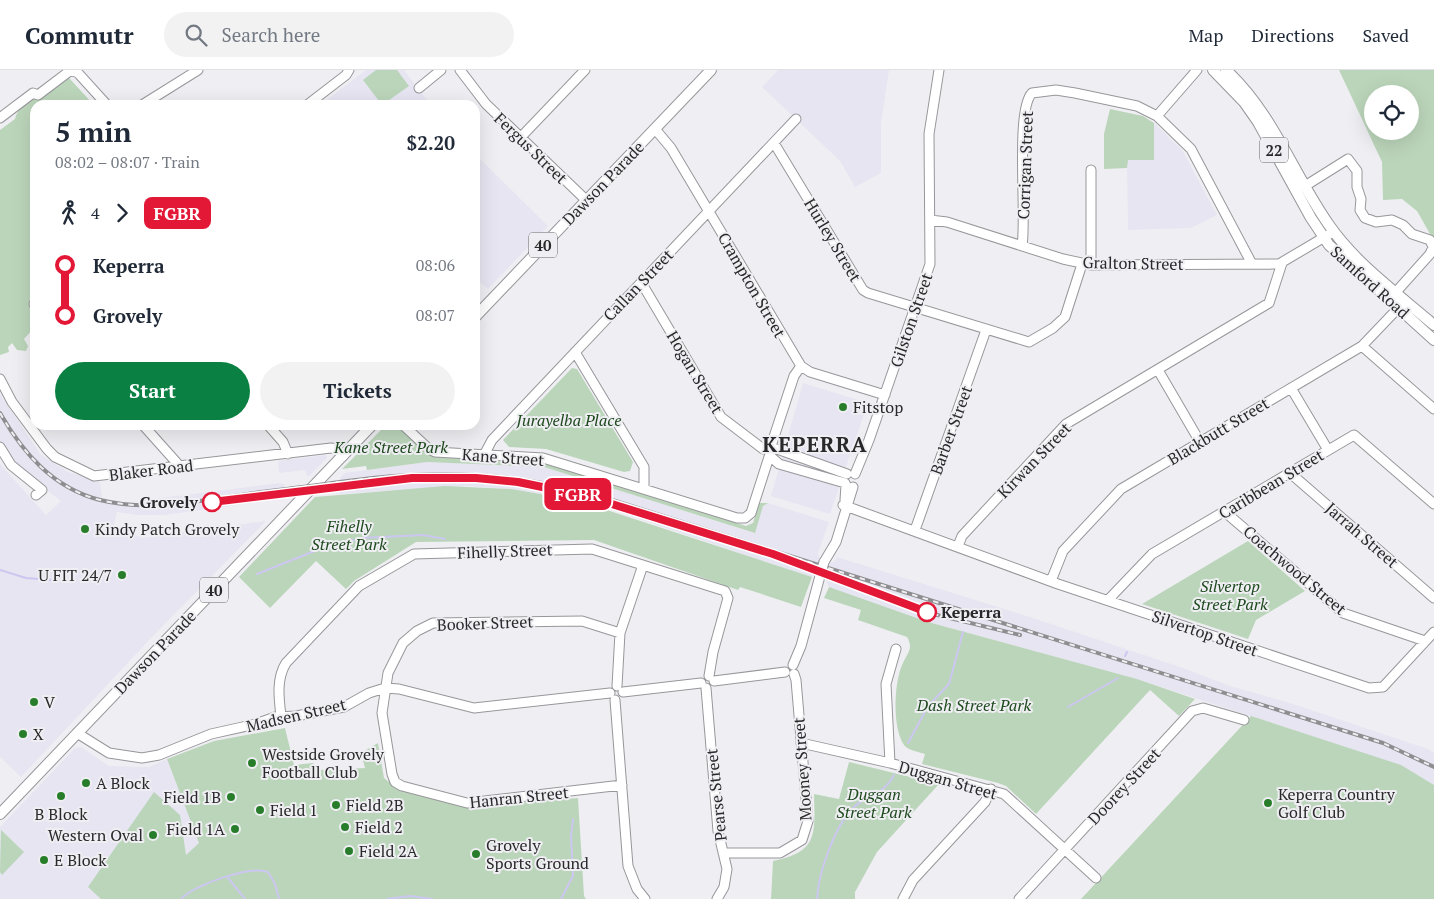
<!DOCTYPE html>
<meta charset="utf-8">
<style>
body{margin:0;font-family:"PT Serif",serif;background:#f2f2f3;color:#1f2937;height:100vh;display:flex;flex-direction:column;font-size:19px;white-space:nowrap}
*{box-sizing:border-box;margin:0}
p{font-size:16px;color:#747a83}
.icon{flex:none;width:28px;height:28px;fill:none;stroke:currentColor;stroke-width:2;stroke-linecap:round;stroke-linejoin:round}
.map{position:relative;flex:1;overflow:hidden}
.sheet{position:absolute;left:30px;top:30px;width:450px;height:330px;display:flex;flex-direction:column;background:#fff;border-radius:15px;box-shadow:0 5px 20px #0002}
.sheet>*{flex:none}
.badge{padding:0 10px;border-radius:8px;font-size:18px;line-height:32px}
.buttons{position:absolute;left:1364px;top:15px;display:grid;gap:10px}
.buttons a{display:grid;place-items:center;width:55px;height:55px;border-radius:50%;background:#fff;box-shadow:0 5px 20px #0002;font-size:25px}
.map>.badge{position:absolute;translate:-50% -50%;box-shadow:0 0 0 2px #fff}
.legs{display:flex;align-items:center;gap:8px;height:55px;padding:0 25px;font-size:16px}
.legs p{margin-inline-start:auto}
.headline{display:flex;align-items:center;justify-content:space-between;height:85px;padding:0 25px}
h1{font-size:28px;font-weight:700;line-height:38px}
.cta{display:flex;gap:10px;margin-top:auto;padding:10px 25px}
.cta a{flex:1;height:58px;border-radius:30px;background:#0b8043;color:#fff;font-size:20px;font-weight:700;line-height:58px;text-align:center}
.cta a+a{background:#f2f2f3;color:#1f2937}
ul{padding:0 25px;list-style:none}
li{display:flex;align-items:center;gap:18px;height:50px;font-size:19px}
li i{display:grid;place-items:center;width:8px;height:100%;margin:0 6px;background:currentColor}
li i::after{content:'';width:12px;height:12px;margin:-6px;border:4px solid;border-radius:50%;background:#fff}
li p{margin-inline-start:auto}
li:first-child i{background:linear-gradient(#0000 50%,currentColor 0)}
li:last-child i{background:linear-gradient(currentColor 50%,#0000 0)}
header{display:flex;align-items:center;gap:30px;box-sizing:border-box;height:70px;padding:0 25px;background:#fff;border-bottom:1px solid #e0e1e3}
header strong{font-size:24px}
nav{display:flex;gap:28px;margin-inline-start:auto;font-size:18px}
.search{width:350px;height:45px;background:#f2f2f3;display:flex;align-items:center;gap:12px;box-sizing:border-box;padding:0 18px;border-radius:28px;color:#747a83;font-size:19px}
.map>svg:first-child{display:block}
.built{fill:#e6e5f1}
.green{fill:#bbd5ba;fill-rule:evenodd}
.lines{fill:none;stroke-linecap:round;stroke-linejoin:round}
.stream{stroke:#ccc7f0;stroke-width:2}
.minor-casing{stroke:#97979b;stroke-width:11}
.major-casing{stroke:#97979b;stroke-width:12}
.minor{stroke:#fff;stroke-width:9}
.major{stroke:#fff;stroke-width:10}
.rail-casing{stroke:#8e8e91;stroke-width:4}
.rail{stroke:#efeff3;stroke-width:2;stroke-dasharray:5.5;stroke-linecap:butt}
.minor-bridge-casing{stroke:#97979b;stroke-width:11;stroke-linecap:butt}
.minor-bridge{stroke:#fff;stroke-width:9}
.line-1-casing{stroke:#fff;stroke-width:11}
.line-1{stroke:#e31837;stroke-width:8}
.poi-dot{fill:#287d2a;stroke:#efeff3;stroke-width:2}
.stop-1-dot{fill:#fff;stroke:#e31837;stroke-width:2.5}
.labels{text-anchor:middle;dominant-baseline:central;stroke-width:4;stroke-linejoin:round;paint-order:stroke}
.shield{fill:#efeff3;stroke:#646467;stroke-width:1}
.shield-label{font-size:15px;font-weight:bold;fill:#29292b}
.street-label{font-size:16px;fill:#29292b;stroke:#efeff3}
.poi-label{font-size:16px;fill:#29292b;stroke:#efeff3;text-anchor:start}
.park-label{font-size:16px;font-style:italic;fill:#1e4a1e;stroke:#efeff3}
.stop-label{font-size:16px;font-weight:bold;fill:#29292b;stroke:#efeff3;text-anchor:end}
.district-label{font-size:21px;font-weight:bold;letter-spacing:1px;fill:#29292b;stroke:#efeff3}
</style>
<header>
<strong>Commutr</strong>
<div class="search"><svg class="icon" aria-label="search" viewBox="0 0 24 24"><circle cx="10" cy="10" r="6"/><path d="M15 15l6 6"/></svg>Search here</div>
<nav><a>Map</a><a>Directions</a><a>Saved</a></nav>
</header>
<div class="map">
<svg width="1434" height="829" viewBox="0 0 1434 829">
<rect width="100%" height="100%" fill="#efeff3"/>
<path class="built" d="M366,0H404L431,35H320Z
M778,0H889L881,53V103L855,117L840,91L762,17Z
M1154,53L1182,80L1217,145L1191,158L1128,160L1127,90H1154Z
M475,84L548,156L488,219L475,208Z
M803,313L868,333L830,444L771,426Z
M0,324L40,384L68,402L100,412L102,428L123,432L145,433V430L279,413L284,414L285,418L292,417L289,426L282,427V429L164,445H137L117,442L114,455L142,468L266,451L153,566L21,707L0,687V394L46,445L61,431L12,393L0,372Z
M326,385L327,388L308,407L305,400L279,403L278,391Z
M427,392L544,397L754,463L763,436L768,433L829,452L818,483L820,491L814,505L811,507L609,439L555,426L511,419L467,416L336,424L338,411L344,403Z
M837,487L1030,547L1183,598L1230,616L1287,632L1428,679L1434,683V715L1400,695L1137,609L928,552L829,517L824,507L827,502L866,516L867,514L828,499L829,494L835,491Z
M81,677L109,696L149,697L167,689L199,773L186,785L154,829H0V757L75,678Z"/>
<path class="green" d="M376,0H397L409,16L382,35L363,10Z
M1339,0H1434V171L1417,141L1402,129L1383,130L1382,92ZM1372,24H1410V61H1372Z
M69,8L94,35H35V257L24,269L28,276L26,281L17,280L12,273L8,277L9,282L0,285V293V60L15,49C19,29 53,20 69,8Z
M1110,39L1143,46L1154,53V90H1128L1127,98L1104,99V64Z
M572,298L577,299L633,392L630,401L624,402L546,379L509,377L503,370Z
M386,355H397L425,382L434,386L539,391L746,456L753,453L759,433H768L763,436L755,463L544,397L427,392L367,400L366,396L342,399Z
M445,416L511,419L576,430L812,507L801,537L740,517L738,520L594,470L416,472L354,511L346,519L316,491L270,538L239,507L315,427Z
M1248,471L1305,521L1256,550L1248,569L1142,534Z
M829,517L928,552L1137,609L1195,629L1179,646L1150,620L1036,744L1006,716L998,713L922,694L925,684C919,682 907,680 904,675C892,657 894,614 902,595C907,583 914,579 907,567L858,550L861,540L824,528Z
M1251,646L1401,695L1434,715V829H1081Z
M285,658L294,695L313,693L319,700L365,698L361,683L378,673L384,708L394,716L461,736L578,728L584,826L586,829H101L88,817L154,722L180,745L186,785L199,773L167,689L214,671Z
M849,692L939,714L877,782L855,822V829H771L773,791C818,782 815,765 814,724L839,729Z
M1,760L24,782L2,805L0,802Z"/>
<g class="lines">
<path class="stream" d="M360,468L423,465L445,469
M0,500L26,508L51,510
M257,504L312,482L354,470
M1125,586L1127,582
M1068,637L1118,608
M908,673L928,636L949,614L963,562
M228,808L245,829
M181,829C194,815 250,795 268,802L275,814L279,829
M387,829L410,826L432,829
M561,829L573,806L571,766L573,749
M817,829C818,803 835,756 853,738C869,722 882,727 894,705"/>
<defs>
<path id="minor" d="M460,0L486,34L586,130
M419,18L441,0
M142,35L198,0
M307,35L346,5L349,0
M1157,46L1197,0
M0,48L33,23L38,25L71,0L78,3L107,35
M655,59L671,78L801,296L810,302L885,325
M521,67L585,0
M774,73L863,220L868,223L1029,272L1053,258L1065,247L1082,194
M1091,100V195
M1305,116L1348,89L1357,101V117L1361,129L1360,140L1365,148L1376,152L1392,150L1403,155L1412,164L1430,170L1433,177L1430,184L1396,222
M930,150L947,152L1063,189L1091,195L1279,194L1333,162
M1022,176C1027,146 1015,40 1032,23L1056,20L1075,23L1137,36L1157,46L1191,79L1252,194
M641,212L721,347L763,379
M34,234L35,235
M1362,276L1434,339
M575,282L644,397V417
M1158,300L1200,372
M0,309L12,332L47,379L55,387L94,406L331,378L336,379L343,386
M1291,318L1328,380
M143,355L177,393L178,397
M268,355L283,372L288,384
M403,355L429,379L435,382L543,388L737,448H745L751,443L769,387
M772,373L794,306L801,296
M0,377L11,395L42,420L36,425
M777,379L847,404
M484,385L492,370L796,49
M771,387L779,394L845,413
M1289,402L1434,528
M855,404L869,370L930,194L929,64L939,0
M845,430L846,415
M843,435L1058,514L1369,618L1383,617L1434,562
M1225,442L1343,543L1425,571
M915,460L986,260
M958,476L962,466L1066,354L1269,233L1282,193
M824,492L836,472L853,417
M1051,511L1063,481L1121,419L1362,276L1403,233
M1108,530L1152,484L1354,365L1434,434
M620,563L582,551L433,553L417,561L403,573L388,603L382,643L392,704L395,712L402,716L467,733L622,715
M793,595L801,576L820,506
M714,611L785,602
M617,616L620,563L643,495
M706,618L718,761L727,799L724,817L717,829
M623,622L701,613
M615,630L628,796L637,819L645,829
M281,646C279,629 276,609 286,593L359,516L414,484L592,479L725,521L728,528L713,582L709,606
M77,663L109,683L142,688L159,685L211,664L256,654L275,647L296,646L344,637L369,623L385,618L399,619L474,638L610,623
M801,673L890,693L1004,724L1096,808
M890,693L886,614L896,579
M723,783H780L802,770L808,751L796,610L794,604
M903,829L913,810L985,732L991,719
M1019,829L1192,641L1203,638L1244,650"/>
<path id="major" d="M1213,0L1244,32L1258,52L1311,148L1329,175L1434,270
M1226,0C1273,43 1293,104 1329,155C1356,194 1398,224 1434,255
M475,247L711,0
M0,744L372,355"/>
</defs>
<use href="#minor" class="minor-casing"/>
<use href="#major" class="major-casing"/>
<use href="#minor" class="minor"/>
<use href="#major" class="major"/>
<defs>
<path id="rail" d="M0,343C23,383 53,418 100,430C152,443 208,429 261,422C318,416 376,405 433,404C485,403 536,410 587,422L1383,673L1434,697
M830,505L929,543L1020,565"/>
</defs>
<use href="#rail" class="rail-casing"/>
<use href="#rail" class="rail"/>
<defs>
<path id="minor-bridge" d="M820,506L824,492"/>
</defs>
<use href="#minor-bridge" class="minor-bridge-casing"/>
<use href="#minor-bridge" class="minor-bridge"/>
</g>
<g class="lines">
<defs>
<path id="line-1" d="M212,432L412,408H476L518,412L586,426L773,484L927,542"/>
</defs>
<use href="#line-1" class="line-1-casing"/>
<use href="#line-1" class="line-1"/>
</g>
<g class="poi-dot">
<circle cx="843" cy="337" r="5"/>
<circle cx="85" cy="459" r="5"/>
<circle cx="122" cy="505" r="5"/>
<circle cx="34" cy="632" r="5"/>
<circle cx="23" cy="664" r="5"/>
<circle cx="252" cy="693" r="5"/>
<circle cx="86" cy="713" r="5"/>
<circle cx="61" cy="726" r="5"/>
<circle cx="231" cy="727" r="5"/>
<circle cx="1268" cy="733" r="5"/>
<circle cx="336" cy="735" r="5"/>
<circle cx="260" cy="740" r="5"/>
<circle cx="345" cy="757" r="5"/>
<circle cx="235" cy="759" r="5"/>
<circle cx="153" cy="765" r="5"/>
<circle cx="349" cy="781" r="5"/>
<circle cx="476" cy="784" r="5"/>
<circle cx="44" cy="790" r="5"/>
</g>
<g class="stop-1-dot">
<circle cx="212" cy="432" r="9"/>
<circle cx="927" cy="542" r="9"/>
</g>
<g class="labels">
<g class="shield">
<rect x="1260" y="67.5" width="28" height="25" rx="4"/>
<rect x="529" y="162.5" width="28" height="25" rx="4"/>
<rect x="200" y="507.5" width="28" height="25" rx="4"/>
</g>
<g class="shield-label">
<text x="1274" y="80">22</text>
<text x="543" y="175">40</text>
<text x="214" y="520">40</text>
</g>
<g class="street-label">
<text transform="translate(531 78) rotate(44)">Fergus Street</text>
<text transform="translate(1025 95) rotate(-88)">Corrigan Street</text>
<text transform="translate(603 113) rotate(-46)">Dawson Parade</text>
<text transform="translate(833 170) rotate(59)">Hurley Street</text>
<text transform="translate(1133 193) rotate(1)">Gralton Street</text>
<text transform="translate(1370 212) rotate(42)">Samford Road</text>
<text transform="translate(638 215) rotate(-46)">Callan Street</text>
<text transform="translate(752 215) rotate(60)">Crampton Street</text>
<text transform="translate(911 250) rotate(-71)">Gilston Street</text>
<text transform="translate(695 302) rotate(59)">Hogan Street</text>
<text transform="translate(951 360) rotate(-70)">Barber Street</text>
<text transform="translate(1218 361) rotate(-31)">Blackbutt Street</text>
<text transform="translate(503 387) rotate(4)">Kane Street</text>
<text transform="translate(1034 390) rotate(-46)">Kirwan Street</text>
<text transform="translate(151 400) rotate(-7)">Blaker Road</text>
<text transform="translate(1271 414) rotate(-31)">Caribbean Street</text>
<text transform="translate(1362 465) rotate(41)">Jarrah Street</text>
<text transform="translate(505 481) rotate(-2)">Fihelly Street</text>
<text transform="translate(1295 500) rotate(40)">Coachwood Street</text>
<text transform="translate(485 553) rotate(-2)">Booker Street</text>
<text transform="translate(1205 563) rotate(19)">Silvertop Street</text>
<text transform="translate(155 582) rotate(-46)">Dawson Parade</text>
<text transform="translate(296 645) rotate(-13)">Madsen Street</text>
<text transform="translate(802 699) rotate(-94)">Mooney Street</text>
<text transform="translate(948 710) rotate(16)">Duggan Street</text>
<text transform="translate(1124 716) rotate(-47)">Doorey Street</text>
<text transform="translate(716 725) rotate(-96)">Pearse Street</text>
<text transform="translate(519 727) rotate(-6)">Hanran Street</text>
</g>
<g class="poi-label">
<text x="853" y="337">Fitstop</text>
<text x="95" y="459">Kindy Patch Grovely</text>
<text x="112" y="505" text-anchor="end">U FIT 24/7</text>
<text x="44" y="632">V</text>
<text x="33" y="664">X</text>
<text x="262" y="684">Westside Grovely<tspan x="262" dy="18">Football Club</tspan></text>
<text x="96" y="713">A Block</text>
<text x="1278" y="724">Keperra Country<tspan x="1278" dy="18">Golf Club</tspan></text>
<text x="221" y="727" text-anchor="end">Field 1B</text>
<text x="346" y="735">Field 2B</text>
<text x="270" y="740">Field 1</text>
<text x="61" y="744" text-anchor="middle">B Block</text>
<text x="355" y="757">Field 2</text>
<text x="225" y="759" text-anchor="end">Field 1A</text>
<text x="143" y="765" text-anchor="end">Western Oval</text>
<text x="486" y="775">Grovely<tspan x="486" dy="18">Sports Ground</tspan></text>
<text x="359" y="781">Field 2A</text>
<text x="54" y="790">E Block</text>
</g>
<g class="park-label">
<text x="569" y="350">Jurayelba Place</text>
<text x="391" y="377">Kane Street Park</text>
<text x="349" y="456">Fihelly<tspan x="349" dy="18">Street Park</tspan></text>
<text x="1230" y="516">Silvertop<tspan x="1230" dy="18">Street Park</tspan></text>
<text x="974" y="635">Dash Street Park</text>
<text x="874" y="724">Duggan<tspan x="874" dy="18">Street Park</tspan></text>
</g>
<g class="stop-label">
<text x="198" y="432">Grovely</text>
<text x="941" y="542" text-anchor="start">Keperra</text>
</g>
<g class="district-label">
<text x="815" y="374">KEPERRA</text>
</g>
</g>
</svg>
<div class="buttons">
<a><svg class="icon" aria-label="locate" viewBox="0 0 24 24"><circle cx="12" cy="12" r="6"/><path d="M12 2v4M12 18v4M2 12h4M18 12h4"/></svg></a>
</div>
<b class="badge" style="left:578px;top:424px;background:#e31837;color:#fff">FGBR</b>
<section class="sheet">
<div class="headline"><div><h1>5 min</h1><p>08:02 – 08:07 · Train</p></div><b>$2.20</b></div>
<div class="legs"><svg class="icon" aria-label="walk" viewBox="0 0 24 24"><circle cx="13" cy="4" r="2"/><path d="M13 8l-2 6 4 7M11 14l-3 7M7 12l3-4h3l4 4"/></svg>4<svg class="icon" aria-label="forward" viewBox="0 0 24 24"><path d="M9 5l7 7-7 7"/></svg><b class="badge" style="background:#e31837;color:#fff">FGBR</b></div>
<ul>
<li><i style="color:#e31837"></i><b>Keperra</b><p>08:06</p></li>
<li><i style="color:#e31837"></i><b>Grovely</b><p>08:07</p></li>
</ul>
<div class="cta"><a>Start</a><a>Tickets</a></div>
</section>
</div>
